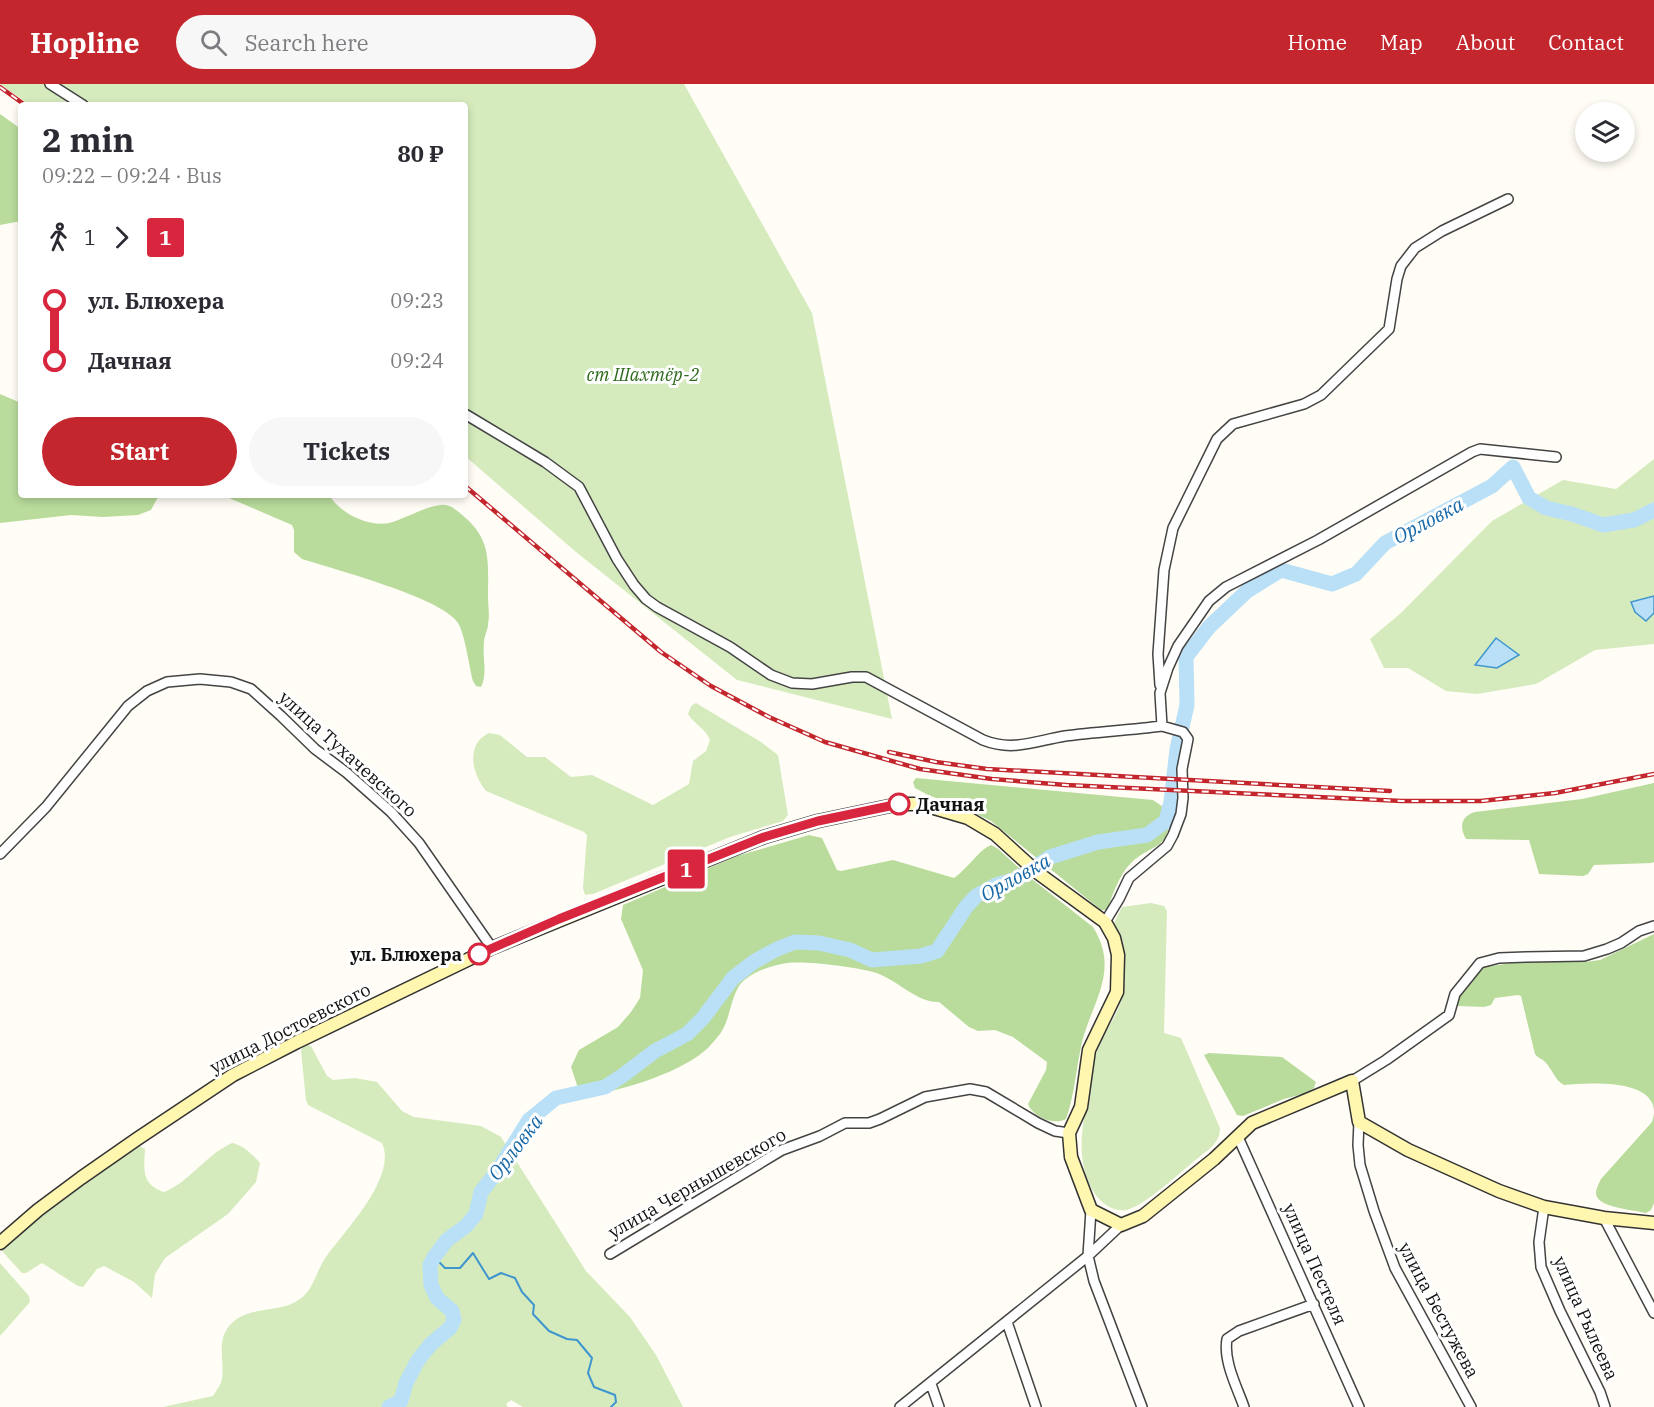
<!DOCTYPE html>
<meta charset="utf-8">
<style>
body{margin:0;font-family:"IBM Plex Serif",serif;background:#f7f7f7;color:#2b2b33;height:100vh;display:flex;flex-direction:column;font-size:22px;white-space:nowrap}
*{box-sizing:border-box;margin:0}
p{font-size:20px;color:#7c7c81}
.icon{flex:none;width:33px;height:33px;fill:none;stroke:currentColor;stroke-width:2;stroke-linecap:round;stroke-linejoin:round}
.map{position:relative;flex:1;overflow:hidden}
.side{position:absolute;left:18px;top:18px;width:450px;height:396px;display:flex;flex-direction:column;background:#fff;border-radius:6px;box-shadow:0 3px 9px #0003}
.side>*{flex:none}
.badge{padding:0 12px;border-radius:4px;font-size:21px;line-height:39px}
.buttons{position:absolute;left:1575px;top:18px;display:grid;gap:12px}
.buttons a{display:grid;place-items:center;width:60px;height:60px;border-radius:50%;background:#fff;box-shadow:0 3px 9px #0003;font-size:30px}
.map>.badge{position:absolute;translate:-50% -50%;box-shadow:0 0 0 3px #fff}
.legs{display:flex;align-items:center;gap:9px;height:66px;padding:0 24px;font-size:20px}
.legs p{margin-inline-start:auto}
.headline{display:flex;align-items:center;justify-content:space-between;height:102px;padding:0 24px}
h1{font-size:33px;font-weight:800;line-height:45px}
.button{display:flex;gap:12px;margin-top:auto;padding:12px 24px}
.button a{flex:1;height:69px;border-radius:36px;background:#c4262e;color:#fff;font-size:24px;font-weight:800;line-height:69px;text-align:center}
.button a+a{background:#f7f7f7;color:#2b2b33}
ul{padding:0 24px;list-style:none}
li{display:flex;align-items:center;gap:21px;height:60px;font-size:22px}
li i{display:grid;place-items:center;width:9px;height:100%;margin:0 8px;background:currentColor}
li i::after{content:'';width:15px;height:15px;margin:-8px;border:4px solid;border-radius:50%;background:#fff}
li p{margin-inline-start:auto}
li:first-child i{background:linear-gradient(#0000 50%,currentColor 0)}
li:last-child i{background:linear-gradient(currentColor 50%,#0000 0)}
header{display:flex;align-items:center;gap:36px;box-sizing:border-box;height:84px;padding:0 30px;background:#c4262e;color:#fff}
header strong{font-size:28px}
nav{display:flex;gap:33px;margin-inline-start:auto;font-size:21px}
.search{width:420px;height:54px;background:#f7f7f7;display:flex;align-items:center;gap:15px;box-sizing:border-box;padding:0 21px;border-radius:33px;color:#7c7c81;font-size:22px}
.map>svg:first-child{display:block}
.green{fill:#d5ebbd}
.forest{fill:#b9dc9c}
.water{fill:#b9e0f7;stroke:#3f96cf;stroke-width:1.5}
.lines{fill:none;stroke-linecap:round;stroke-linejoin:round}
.stream{stroke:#3f96cf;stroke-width:2}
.river{stroke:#b9e0f7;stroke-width:15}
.street-casing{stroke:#444;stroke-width:12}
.secondary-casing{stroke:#333;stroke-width:15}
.street{stroke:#fff;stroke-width:9}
.secondary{stroke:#fff6b0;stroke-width:12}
.rail-casing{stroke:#c4262e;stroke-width:4.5}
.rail{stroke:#fff;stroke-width:2;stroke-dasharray:7;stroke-linecap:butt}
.line-1-casing{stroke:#fff;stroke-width:14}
.line-1{stroke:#d7263d;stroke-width:9}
.stop-1-dot{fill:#fff;stroke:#d7263d;stroke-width:3}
.labels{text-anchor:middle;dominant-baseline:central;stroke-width:6;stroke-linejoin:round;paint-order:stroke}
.park-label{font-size:18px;font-style:italic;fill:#2f6b1f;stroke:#fff}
.street-label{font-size:18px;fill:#111;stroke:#fff}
.stop-label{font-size:18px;font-weight:bold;fill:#111;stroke:#fff;text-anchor:start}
.water-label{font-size:20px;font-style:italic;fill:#1768a6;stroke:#fff}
</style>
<header>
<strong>Hopline</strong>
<div class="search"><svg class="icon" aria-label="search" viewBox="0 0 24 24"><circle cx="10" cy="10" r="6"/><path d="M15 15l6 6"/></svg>Search here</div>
<nav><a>Home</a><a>Map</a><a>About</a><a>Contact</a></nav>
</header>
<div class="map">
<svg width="1654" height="1323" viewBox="0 0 1654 1323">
<rect width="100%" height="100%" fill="#fffdf5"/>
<path class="green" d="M0,0H684L812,229L892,635L737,596L576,468L465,372V21H30Z
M1654,375V560L1595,566L1536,600L1477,610L1446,607L1408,584H1384L1370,555L1401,529L1492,437L1563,396L1616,405Z
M696,619L761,658L778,671L788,731L783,737L730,753L593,810L585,811L583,804L587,751L584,748L486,707C472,690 465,660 489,649L500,651L527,673H545L571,693L592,691L653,721L689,700L693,677L706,667L710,656C706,645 694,640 688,630L691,622Z
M1151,819L1164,822L1167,827L1164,949L1181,954L1220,1044C1220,1055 1214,1061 1207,1067C1186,1082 1148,1121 1126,1126C1114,1128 1102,1120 1095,1110C1073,1076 1083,1037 1091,1000C1093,989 1094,975 1098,964C1105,946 1119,930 1123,910C1127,887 1124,861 1114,839L1122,823Z
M307,961L311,962L327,992L333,996L355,994L377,998L402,1027L414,1033L481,1042L501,1053L586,1187L630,1233L656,1271L683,1323H523L511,1316L506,1320L508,1323H163L213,1312C216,1307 221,1301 222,1295C225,1276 215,1255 232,1239C250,1221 280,1230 300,1215C313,1206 316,1189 324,1176C343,1148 398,1094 382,1059L308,1021L306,1016L301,967L303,962Z
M232,1059C243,1061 253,1071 260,1079L256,1098L228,1130L165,1174L155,1190L152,1214L134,1198L104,1182L97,1185L83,1203L78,1202L42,1179L26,1189H22L2,1167L5,1160L124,1068L138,1061L145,1065C144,1086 141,1100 164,1108C190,1098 205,1071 232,1059Z
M0,1179L29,1212L30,1218L0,1252Z"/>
<path class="forest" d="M0,30L21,45V137L0,141Z
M0,310L21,319V411H159L151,426L138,431L103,433L71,431L0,439Z
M222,411H329C340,429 367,443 389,439C405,435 423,423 441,421C449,420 455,425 461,430C492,455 488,476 488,513C488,522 490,531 488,540C488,546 484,552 484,558C482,574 488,589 481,603L476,602L473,597C469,582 465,550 458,539C443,514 333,485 302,475L294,468V446L292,441Z
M916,694L1153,716L1166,725C1176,766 1151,759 1131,779C1119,791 1113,810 1107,826H1101L991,737L968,726L928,711L915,704L913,698Z
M1654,699V778L1652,779L1594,781L1588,790L1583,792L1539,790L1529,756L1466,755C1459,743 1461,732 1475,728L1582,715Z
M809,751L822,754L837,786L841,787L893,776L954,794C967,785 980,765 991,761L997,764L1028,792L1093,843C1120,886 1093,916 1082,958C1076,984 1075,1010 1066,1035C1054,1042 1032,1032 1028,1020L1046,986L1047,978L1013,953L995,946L978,947L969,943L939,918C916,919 896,894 873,888C853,883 808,877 787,879C772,881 748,889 739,902C731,915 730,932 723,945C720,951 713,958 709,963C684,988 623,1006 588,1012L578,1004L571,983L579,966L618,943L631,928L640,914L643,886L621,835L623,821L737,772Z
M1654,850V1026C1651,994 1587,999 1564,1001C1554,996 1552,983 1543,976C1540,974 1537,973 1535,970L1521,912L1518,911L1495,914L1491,921L1484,923L1458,922L1454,918L1479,884L1518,878H1585L1600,876Z
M1209,969L1282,973L1316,998L1314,1004L1307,1009L1284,1015L1243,1032L1237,1031L1204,971Z
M1654,1030V1119L1651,1126L1646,1129C1634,1126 1603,1124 1597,1113C1594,1107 1599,1100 1601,1095L1652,1038Z"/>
<path class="water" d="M1654,512V529L1646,537L1635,528L1631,518Z
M1496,554L1519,571L1497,584L1475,581Z"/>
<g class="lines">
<path class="stream" d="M434,1173L445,1184H460L473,1169L489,1195L501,1189L515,1194L522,1208L534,1221L533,1230L549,1247L567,1255L577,1256L592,1274L588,1289L594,1303L615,1311L616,1318L611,1323"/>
<path class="river" d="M389,1323L401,1317L406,1299L418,1276L431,1260L450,1244L454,1236L452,1227L437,1214L431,1201L430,1181L434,1173L447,1156L466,1142L476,1130L481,1108L496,1089L529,1036L556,1014L605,1003L622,992L655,967L687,950L703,934L733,894L755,877L777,865L795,858L819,859L850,866L872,876L921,872L937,867L966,823L976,812L996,801L1017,795L1050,773L1098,758L1147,751L1166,737L1171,718L1177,665L1187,621L1186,573L1209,543L1247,507L1281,486L1332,500L1356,490L1385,459L1492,402L1513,383L1529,414L1546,424L1572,430L1603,441L1634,436L1654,426"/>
<defs>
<path id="street" d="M50,0L83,21
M465,330L545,378L579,403L617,475L634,501L646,515L657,523L730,563L771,591L792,599L812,600L852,593H866L983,656C1013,668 1035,657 1065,652C1097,648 1130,646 1162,642
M1160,601L1158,570L1164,486L1173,444L1217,355L1233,340L1304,320L1321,311L1389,245L1397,195L1401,182L1415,164L1442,147L1508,115
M0,770L46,723L128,622L147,607L167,598L200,595L231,598L251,605L281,632L315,665L347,689L391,728L419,759L492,864
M1105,838L1119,815L1129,794L1167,762L1173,751L1181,730L1183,714L1182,685L1188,655L1183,648L1162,642L1160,609L1168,584L1178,562L1209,517L1226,503L1318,456L1472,368L1480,365L1556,373
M1352,997L1386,976L1449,931L1455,910L1480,879L1499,874L1526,873L1584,872L1607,865L1621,859L1639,847L1654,842
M1359,1038L1358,1061L1360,1081L1374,1127L1395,1184L1471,1323
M1238,1053L1359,1323
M1544,1123L1539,1158L1541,1183L1560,1227L1600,1308L1605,1323
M1091,1126L1088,1172L1094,1197L1142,1323
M1604,1134L1654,1229
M610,1170L782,1066L820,1052L845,1039H869L880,1035L925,1013L970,1005L986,1008L1038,1039L1055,1047L1069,1049
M1007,1238L1036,1323
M931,1300L939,1323
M900,1323L1088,1172L1121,1141
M1244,1323C1237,1303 1223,1277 1227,1255L1239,1247L1314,1220"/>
<path id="secondary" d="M0,1159L38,1126L81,1094L137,1055L233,991L297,958L492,864L764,753L818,737L899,720H914L934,724L968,734L995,750L1038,789L1105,838L1114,854L1118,871L1117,908L1089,966L1081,1023L1069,1049L1071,1073L1091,1126L1121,1141L1143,1132L1214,1075L1252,1039L1352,997L1359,1038L1408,1066L1499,1107L1544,1123L1604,1134L1654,1139"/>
</defs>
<use href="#street" class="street-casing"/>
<use href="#secondary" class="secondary-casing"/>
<use href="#street" class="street"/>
<use href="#secondary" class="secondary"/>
<defs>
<path id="rail" d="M0,3L25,21
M465,402L661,568L711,602L769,633L825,658L920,685L992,695L1066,701L1402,717H1481L1555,709L1654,690
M889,668L936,678L987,685L1390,707"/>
</defs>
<use href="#rail" class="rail-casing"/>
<use href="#rail" class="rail"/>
</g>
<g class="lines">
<defs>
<path id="line-1" d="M479,870L559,835L764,753L818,737L899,720"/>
</defs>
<use href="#line-1" class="line-1-casing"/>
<use href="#line-1" class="line-1"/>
</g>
<g class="stop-1-dot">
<circle cx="899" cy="720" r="10"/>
<circle cx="479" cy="870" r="10"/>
</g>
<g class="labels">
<g class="park-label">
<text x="643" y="290">ст Шахтёр-2</text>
</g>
<g class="street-label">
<text transform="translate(348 670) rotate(42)">улица Тухачевского</text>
<text transform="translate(290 944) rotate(-27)">улица Достоевского</text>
<text transform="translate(697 1099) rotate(-30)">улица Чернышевского</text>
<text transform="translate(1315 1180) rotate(66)">улица Пестеля</text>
<text transform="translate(1439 1226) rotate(62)">улица Бестужева</text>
<text transform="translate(1586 1234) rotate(66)">улица Рылеева</text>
</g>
<g class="stop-label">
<text x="916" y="720">Дачная</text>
<text x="462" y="870" text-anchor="end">ул. Блюхера</text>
</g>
<g class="water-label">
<text transform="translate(1428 436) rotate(-28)">Орловка</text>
<text transform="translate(1015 793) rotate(-29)">Орловка</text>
<text transform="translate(515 1063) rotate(-53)">Орловка</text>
</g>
</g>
</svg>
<div class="buttons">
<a><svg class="icon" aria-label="layers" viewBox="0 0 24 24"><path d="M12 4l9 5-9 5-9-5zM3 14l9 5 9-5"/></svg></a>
</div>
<b class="badge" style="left:686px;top:785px;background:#d7263d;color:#fff">1</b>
<section class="side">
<div class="headline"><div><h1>2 min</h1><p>09:22 – 09:24 · Bus</p></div><b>80 ₽</b></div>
<div class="legs"><svg class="icon" aria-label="walk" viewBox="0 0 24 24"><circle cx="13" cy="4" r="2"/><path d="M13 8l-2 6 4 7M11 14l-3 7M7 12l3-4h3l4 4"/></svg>1<svg class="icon" aria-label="forward" viewBox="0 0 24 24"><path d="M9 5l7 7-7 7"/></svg><b class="badge" style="background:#d7263d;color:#fff">1</b></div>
<ul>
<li><i style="color:#d7263d"></i><b>ул. Блюхера</b><p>09:23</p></li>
<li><i style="color:#d7263d"></i><b>Дачная</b><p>09:24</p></li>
</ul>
<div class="button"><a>Start</a><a>Tickets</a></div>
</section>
</div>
